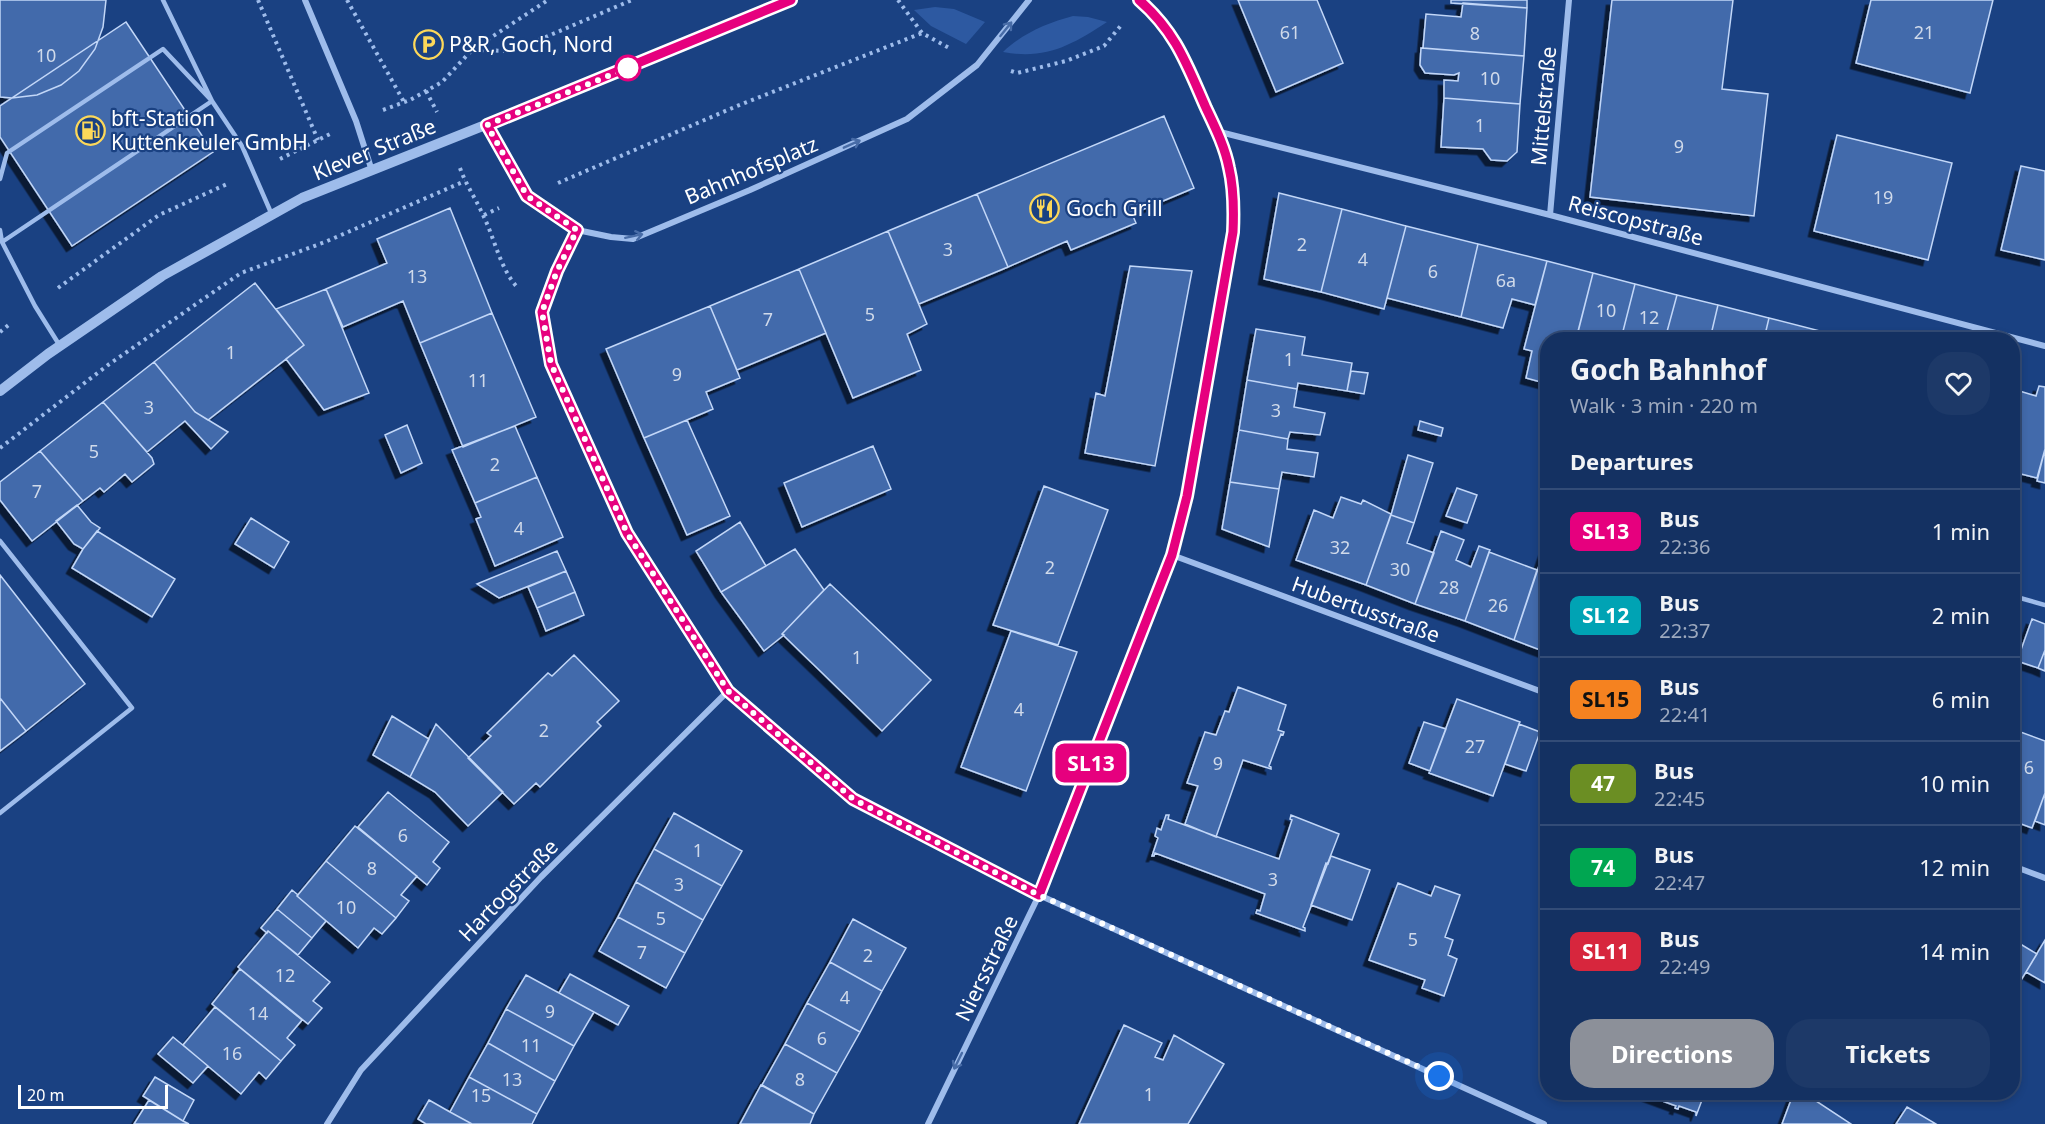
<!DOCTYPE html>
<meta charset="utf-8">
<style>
body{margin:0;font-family:"Noto Sans",sans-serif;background:#1d3968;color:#f1f3f6;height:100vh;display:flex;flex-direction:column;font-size:22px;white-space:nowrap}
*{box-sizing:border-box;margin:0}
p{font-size:20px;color:#9da9be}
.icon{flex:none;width:33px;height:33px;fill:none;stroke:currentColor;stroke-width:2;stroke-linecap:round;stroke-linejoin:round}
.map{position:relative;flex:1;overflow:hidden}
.drawer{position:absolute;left:1540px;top:332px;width:480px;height:768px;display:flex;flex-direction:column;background:#143162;border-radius:24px;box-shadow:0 3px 9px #0003,0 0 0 2px #334c77}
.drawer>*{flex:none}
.badge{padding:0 12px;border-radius:9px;font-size:21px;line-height:39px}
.scale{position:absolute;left:18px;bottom:15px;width:150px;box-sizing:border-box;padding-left:6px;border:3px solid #fff;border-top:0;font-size:16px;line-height:21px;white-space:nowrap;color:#fff;-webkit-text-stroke:4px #1a4182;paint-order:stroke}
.you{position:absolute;width:30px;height:30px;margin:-15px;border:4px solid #fff;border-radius:50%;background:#1a73e8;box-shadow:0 0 0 9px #1a73e833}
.map>.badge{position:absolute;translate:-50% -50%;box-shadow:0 0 0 3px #fff}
h2{padding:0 30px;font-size:22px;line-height:54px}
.round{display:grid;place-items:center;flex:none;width:63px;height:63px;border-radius:24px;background:#1d3968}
.overview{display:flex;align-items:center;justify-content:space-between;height:102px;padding:0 30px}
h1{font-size:28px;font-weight:700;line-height:45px}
.action{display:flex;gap:12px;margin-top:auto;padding:12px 30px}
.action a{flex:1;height:69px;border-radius:24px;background:#8c9099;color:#fff;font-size:24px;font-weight:700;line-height:69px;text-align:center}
.action a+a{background:#1d3968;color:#f1f3f6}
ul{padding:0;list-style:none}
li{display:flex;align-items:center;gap:18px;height:84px;padding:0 30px;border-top:2px solid #334c77}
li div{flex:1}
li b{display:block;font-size:22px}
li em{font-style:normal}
li .badge{min-width:66px;font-weight:700;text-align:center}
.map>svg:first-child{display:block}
.green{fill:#2d59a1}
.building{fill:#436aab;stroke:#c2d7f8;stroke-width:1.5;filter:url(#shadow)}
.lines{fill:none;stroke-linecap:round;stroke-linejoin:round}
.path{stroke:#9ebceb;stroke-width:4;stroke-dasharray:3 4.5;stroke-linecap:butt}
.service{stroke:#9ebceb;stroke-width:4.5}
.minor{stroke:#9ebceb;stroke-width:6}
.tertiary{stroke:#9ebceb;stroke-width:10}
.oneway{stroke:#486ca7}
.line-casing{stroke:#fff;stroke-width:14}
.line{stroke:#e6007e;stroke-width:9}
.walk{stroke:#fff;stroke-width:6;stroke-dasharray:0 10.8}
.stop-dot{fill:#fff;stroke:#e6007e;stroke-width:3}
.labels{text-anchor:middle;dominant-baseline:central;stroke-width:4.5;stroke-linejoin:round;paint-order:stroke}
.number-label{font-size:18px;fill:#d0daea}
.poi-label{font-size:21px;fill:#fff;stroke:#1a4182;text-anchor:start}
.street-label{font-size:21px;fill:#fff;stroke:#1a4182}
</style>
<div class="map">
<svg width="2045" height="1124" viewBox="0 0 2045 1124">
<defs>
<filter id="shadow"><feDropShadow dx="-5.5" dy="5.5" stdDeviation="0" flood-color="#0009"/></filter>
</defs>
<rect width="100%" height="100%" fill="#1a4182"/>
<path class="green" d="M935,7L954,9L985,22L966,44L931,26L914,10Z
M1073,16L1088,17L1107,22C1072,45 1046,60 1003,52C1023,33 1047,23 1073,16Z"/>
<path class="building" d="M0,0H106L103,27L95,49L79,71L61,85L37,95L12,98L0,97Z
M1238,0H1317L1343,63L1276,92Z
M1451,0H1527V8L1451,3Z
M1612,0H1733L1722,89L1768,94L1754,216L1590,197Z
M1871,0H1993L1970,93L1856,63Z
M1463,3L1527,8L1524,56L1423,48L1426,14L1461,17Z
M126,22L213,152L72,246L0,137V106Z
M1421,48L1524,56L1520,104L1444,98V80L1458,81L1459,73L1454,75L1425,73L1420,65Z
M1444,98L1520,104L1517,152L1507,161L1491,160L1483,149L1441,147Z
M1164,116L1194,188L1132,214L1136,223L1071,250L1067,241L1008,267L977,194Z
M1837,135L1952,163L1928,260L1814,231Z
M2021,166L2045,171V260L2001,250Z
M1279,193L1342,209L1321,292L1264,279Z
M977,194L1008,267L919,304L888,231Z
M450,208L492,313L420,343L403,301L343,327L326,289L387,263L377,239Z
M1342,209L1406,226L1384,309L1321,292Z
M1406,226L1478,244L1461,317L1387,298Z
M888,231L927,324L907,334L921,370L853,398L799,269Z
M1478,244L1547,261L1535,305L1512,299L1503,328L1461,317Z
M1547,261L1593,273L1576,339H1548V384L1526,378L1532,351L1524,349Z
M1130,266L1192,271L1155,466L1085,453L1096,393L1105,396Z
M799,269L826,333L737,370L710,306Z
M1593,273L1635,284L1621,339H1587L1577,336Z
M255,283L304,345L208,420L195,412L154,362Z
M1635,284L1677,295L1665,339H1621Z
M326,289L369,393L324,410L286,359L304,345L276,309Z
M1677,295L1718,305L1710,339H1665Z
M1718,305L1769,318L1764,339H1710Z
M710,306L740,378L706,392L713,409L644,438L606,349Z
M492,313L536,417L463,447L420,343Z
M1769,318L1820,331L1818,339H1764Z
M1256,329L1305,337L1302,355L1352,363L1347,391L1298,383L1297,389L1247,380Z
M1820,331L1853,339H1818Z
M154,362L195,412L228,432L211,449L185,421L147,452L103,402Z
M1351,371L1368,373L1364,394L1347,391Z
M1247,380L1297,389L1294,407L1325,413L1320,435L1290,432L1288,439L1239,430Z
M2039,386L2045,387V449L2037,478L2013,472V389L2036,396Z
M103,402L152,458L154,464L132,482L125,474L104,492L100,488L83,501L40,451Z
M687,420L730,516L687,535L644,438Z
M1420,421L1443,428L1441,436L1418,430Z
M407,425L422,463L401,473L385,435Z
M515,426L537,477L475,503L452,450Z
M1239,430L1288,439L1287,449L1318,453L1314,477L1282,472L1279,489L1230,482Z
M873,446L891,489L802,527L784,483Z
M2045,449V483L2037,481Z
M40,451L83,501L32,541L0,500V482Z
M1408,455L1433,463L1414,523L1391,515Z
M537,477L563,537L495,566L476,519L481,517L475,503Z
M1230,482L1279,489L1269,547L1222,529Z
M1044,486L1108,510L1058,645L993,625Z
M1457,488L1477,495L1467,523L1446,516Z
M1341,497L1361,504L1363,500L1391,514L1366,585L1296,560L1314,510L1333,518Z
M77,505L91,522L100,528L83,549L74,544L56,521Z
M1391,515L1414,523L1407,543L1434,553L1415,604L1366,585Z
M251,518L289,542L274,568L235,544Z
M740,522L766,566L721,592L696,551Z
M97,531L175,579L152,617L72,568L83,549Z
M1441,531L1464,540L1456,560L1471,567L1479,546L1490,550L1465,621L1415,604Z
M1548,541V560L1542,557Z
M795,549L824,590L782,634L784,635L764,651L721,592Z
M557,551L566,571L499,598L477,584Z
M1489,552L1537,570L1514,640L1465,621Z
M1542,557L1548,560V653L1514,640Z
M566,571L575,592L537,608L528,587Z
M0,575L85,684L26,731L0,698Z
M830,584L931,680L882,731L782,634Z
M575,592L584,615L546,631L537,608Z
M2032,619L2045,624V650L2038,668L2017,661Z
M1011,631L1077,652L1026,791L961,767Z
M2045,650V671L2038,668Z
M574,655L619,701L597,722L601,726L540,787L536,783L514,804L468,758L491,736L487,733L548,673L552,676Z
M1238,687L1286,705L1278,730L1284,732L1283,735L1281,734L1269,766L1271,767V769L1243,760L1216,837L1185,824L1198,786L1187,783L1205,732L1216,735L1225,711L1229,712Z
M0,698L26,731L0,751Z
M1457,699L1520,722L1493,796L1429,773Z
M392,716L429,739L410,777L373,755Z
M1424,722L1446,729L1430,771L1409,763Z
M436,724L503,792L468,826L435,792L410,777Z
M1519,724L1540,732L1526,771L1505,764Z
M2015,730L2045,741V793L2032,828L2013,821V736Z
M388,792L449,842L433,862L440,868L427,885L358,827Z
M2045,793V825L2035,821Z
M674,813L742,851L722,886L654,849Z
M1166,815H1169L1168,819L1279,859L1292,820L1290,819L1291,815L1339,834L1303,927L1305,928V931L1256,913L1257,910L1260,911L1265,894L1155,853L1154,856H1152L1158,838L1155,836L1157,828L1161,830Z
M355,826L417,876L401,895L409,901L396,918L326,861Z
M654,849L722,886L703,920L636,882Z
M1331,856L1370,870L1352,920L1311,905L1326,863L1328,864Z
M326,861L396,918L382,934L374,928L358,948L297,896Z
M636,882L703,920L685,953L618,917Z
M1398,883L1431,896L1435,886L1460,895L1445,937L1453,940L1448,955L1457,959L1444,996L1422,988L1425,980L1369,960Z
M292,890L298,895L297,896L326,921L312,938L277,909Z
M277,909L312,938L298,955L268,931L267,933L261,928Z
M618,917L685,953L666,988L599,951Z
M853,919L906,948L882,991L830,962Z
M268,931L330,982L313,1001L322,1008L308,1024L238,967Z
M2045,940V983L2026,972Z
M2017,942L2037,954L2015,990L2013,989V949Z
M830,962L882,991L860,1032L807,1003Z
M240,969L302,1020L287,1038L295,1045L281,1061L212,1004Z
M570,974L629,1006L618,1025L559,993Z
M526,975L594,1012L574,1046L506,1009Z
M807,1003L860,1032L837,1073L785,1044Z
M215,1007L281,1061L266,1079L259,1072L241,1094L183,1045Z
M506,1009L574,1046L555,1081L488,1043Z
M1124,1025L1162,1043L1155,1057L1163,1060L1174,1035L1224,1064L1188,1124H1079Z
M173,1037L208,1066L193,1083L158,1054Z
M488,1043L555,1081L537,1114L469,1077Z
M785,1044L837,1073L814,1114L762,1085Z
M155,1077L194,1100L183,1121L143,1096Z
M469,1077L537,1114L532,1124H472L450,1112Z
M761,1085L814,1114L810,1124H740Z
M1638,1092H1705L1696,1116V1112L1679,1106L1678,1109L1675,1108L1676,1106Z
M1794,1092H1822L1816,1101L1851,1124H1782Z
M149,1100L183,1121L189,1124H134Z
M429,1100L450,1112L472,1124H426L418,1119Z
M1907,1107L1936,1124H1896Z"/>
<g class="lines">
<path class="path" d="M258,0L318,140
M347,0L404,102
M898,0L922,33L951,49
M473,50L513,51L632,0
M1011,71L1017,73L1066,61L1104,46L1123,23
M426,91L437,112
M383,110L410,100L442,82L472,50L548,0
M280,159L330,134
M460,168C466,185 476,199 483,215C495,239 500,269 518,288
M558,183L737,106L922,33
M484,215L499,208
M58,288L159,215L227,184
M0,332L11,323
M0,448L108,365L241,273L325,242L465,181"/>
<path class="service" d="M0,179L7,153L163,49L212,101L242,146L272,215
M0,230L2,242L35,306L60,346
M0,240L2,242L212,101L163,0
M0,541L132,708L0,813
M2013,596L2045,605"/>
<path class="minor" d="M305,0L356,121L372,171
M487,125L527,196L577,230L611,237L633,239L750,190L907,119L977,65L1029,0
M1216,131L1550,215L2045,346
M1550,215L1569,0
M577,230L557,271L542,312L551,364L627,533L728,691L853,799L1039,895L1544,1124
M1172,555L1548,694
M2013,866L2045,878
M327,1124L361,1070L541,877L728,691
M928,1124L1039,895L1172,555L1187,496L1233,232C1234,210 1234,189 1229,168C1225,147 1215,127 1206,108C1187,65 1176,32 1140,0"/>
<path class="tertiary" d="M0,391L48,354L162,276L302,198L628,68L791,0"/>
</g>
<defs><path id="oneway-shaft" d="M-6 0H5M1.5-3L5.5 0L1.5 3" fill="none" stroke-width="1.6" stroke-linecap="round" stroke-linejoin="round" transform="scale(1.5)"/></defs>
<g class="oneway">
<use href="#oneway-shaft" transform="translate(1006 29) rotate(-51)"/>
<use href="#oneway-shaft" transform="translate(852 144) rotate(-24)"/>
<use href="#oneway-shaft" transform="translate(634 236) rotate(-12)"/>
<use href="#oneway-shaft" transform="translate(958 1061) rotate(116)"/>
</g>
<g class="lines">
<defs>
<path id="line" d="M791,0L487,125L527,196L577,230L557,271L542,312L551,364L627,533L728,691L853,799L1039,895L1172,555L1187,496L1233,232C1234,210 1234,189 1229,168C1225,147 1215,127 1206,108C1187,65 1176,32 1139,0"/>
</defs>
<use href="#line" class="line-casing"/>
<use href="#line" class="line"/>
<path class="walk" d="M628,68L487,125L527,196L577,230L557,271L542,312L551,364L627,533L728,691L853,799L1039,895L1439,1076"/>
</g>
<defs>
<symbol id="parking-ring" viewBox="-11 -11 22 22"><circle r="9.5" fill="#1a4182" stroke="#fdd859" stroke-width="1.5"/><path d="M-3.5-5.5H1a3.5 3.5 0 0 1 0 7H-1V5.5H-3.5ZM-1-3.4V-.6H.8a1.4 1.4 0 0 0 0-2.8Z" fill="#fdd859"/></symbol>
<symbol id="fuel-ring" viewBox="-11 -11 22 22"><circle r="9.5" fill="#1a4182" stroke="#fdd859" stroke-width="1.5"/><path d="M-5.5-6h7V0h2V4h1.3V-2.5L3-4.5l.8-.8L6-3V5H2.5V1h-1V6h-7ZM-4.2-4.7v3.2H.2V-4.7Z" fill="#fdd859"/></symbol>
<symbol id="restaurant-ring" viewBox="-11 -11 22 22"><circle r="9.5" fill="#1a4182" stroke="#fdd859" stroke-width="1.5"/><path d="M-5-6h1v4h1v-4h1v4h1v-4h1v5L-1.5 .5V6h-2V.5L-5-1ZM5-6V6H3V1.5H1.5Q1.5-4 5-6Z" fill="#fdd859"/></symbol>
</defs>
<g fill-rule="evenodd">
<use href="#parking-ring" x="412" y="28" width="33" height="33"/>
<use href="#fuel-ring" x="74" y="114" width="33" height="33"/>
<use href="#restaurant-ring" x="1028" y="192" width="33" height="33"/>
</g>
<circle class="stop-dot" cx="628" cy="68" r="12"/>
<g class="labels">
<g class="number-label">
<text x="1290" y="32">61</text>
<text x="1924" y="32">21</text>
<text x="1475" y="33">8</text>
<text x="46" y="55">10</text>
<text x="1490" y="78">10</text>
<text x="1480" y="125">1</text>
<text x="1679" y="146">9</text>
<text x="1883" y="197">19</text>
<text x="1302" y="244">2</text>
<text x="948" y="249">3</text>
<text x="1363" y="259">4</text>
<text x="1433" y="271">6</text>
<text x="417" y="276">13</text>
<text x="1506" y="280">6a</text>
<text x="1606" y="310">10</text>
<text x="870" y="314">5</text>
<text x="1649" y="317">12</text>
<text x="768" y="319">7</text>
<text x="231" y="352">1</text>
<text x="1289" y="359">1</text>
<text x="677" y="374">9</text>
<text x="478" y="380">11</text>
<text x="149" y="407">3</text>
<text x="1276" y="410">3</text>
<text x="94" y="451">5</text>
<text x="495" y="464">2</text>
<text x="37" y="491">7</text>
<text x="519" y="528">4</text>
<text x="1340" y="547">32</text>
<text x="1050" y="567">2</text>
<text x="1400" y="569">30</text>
<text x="1449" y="587">28</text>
<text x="1498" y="605">26</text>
<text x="857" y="657">1</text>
<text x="1019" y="709">4</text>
<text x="544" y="730">2</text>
<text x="1475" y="746">27</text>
<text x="1218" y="763">9</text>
<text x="2029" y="767">6</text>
<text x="403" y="835">6</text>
<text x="698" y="850">1</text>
<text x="372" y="868">8</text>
<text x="1273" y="879">3</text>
<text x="679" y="884">3</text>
<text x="346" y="907">10</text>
<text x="661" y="918">5</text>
<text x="1413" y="939">5</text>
<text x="642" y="952">7</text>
<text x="868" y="955">2</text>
<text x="285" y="975">12</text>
<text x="845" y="997">4</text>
<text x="550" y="1011">9</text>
<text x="258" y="1013">14</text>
<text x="822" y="1038">6</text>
<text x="531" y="1045">11</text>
<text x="232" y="1053">16</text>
<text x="512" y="1079">13</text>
<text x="800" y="1079">8</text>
<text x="1149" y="1094">1</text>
<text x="481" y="1095">15</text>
</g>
<g class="poi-label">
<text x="449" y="44">P&amp;R, Goch, Nord</text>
<text x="111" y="118">bft-Station<tspan x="111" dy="24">Kuttenkeuler GmbH</tspan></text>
<text x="1066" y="208">Goch Grill</text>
</g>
<g class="street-label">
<text transform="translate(1543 106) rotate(-85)">Mittelstraße</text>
<text transform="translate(374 149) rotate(-22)">Klever Straße</text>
<text transform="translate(751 170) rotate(-23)">Bahnhofsplatz</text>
<text transform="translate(1636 220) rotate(15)">Reiscopstraße</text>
<text transform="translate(1366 609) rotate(20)">Hubertusstraße</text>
<text transform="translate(508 890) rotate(-46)">Hartogstraße</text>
<text transform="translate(986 968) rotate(-64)">Niersstraße</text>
</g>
</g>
</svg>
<div class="scale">20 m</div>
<div class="you" style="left:1439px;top:1076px"></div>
<b class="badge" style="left:1091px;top:763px;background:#e6007e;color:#fff">SL13</b>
<section class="drawer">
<div class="overview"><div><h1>Goch Bahnhof</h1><p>Walk · 3 min · 220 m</p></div><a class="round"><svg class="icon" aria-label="heart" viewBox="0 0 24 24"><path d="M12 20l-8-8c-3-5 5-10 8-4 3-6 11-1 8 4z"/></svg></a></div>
<h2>Departures</h2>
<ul>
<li><span class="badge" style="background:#e6007e;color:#fff">SL13</span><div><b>Bus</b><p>22:36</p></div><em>1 min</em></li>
<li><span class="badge" style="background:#00a3b4;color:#fff">SL12</span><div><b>Bus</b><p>22:37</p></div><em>2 min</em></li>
<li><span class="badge" style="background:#f58220;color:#111">SL15</span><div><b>Bus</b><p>22:41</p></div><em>6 min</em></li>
<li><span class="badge" style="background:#6b8e23;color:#fff">47</span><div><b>Bus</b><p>22:45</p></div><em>10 min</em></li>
<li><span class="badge" style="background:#00a651;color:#fff">74</span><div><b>Bus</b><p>22:47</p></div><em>12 min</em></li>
<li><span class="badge" style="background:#d7263d;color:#fff">SL11</span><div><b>Bus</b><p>22:49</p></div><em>14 min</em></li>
</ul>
<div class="action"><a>Directions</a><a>Tickets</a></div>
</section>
</div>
